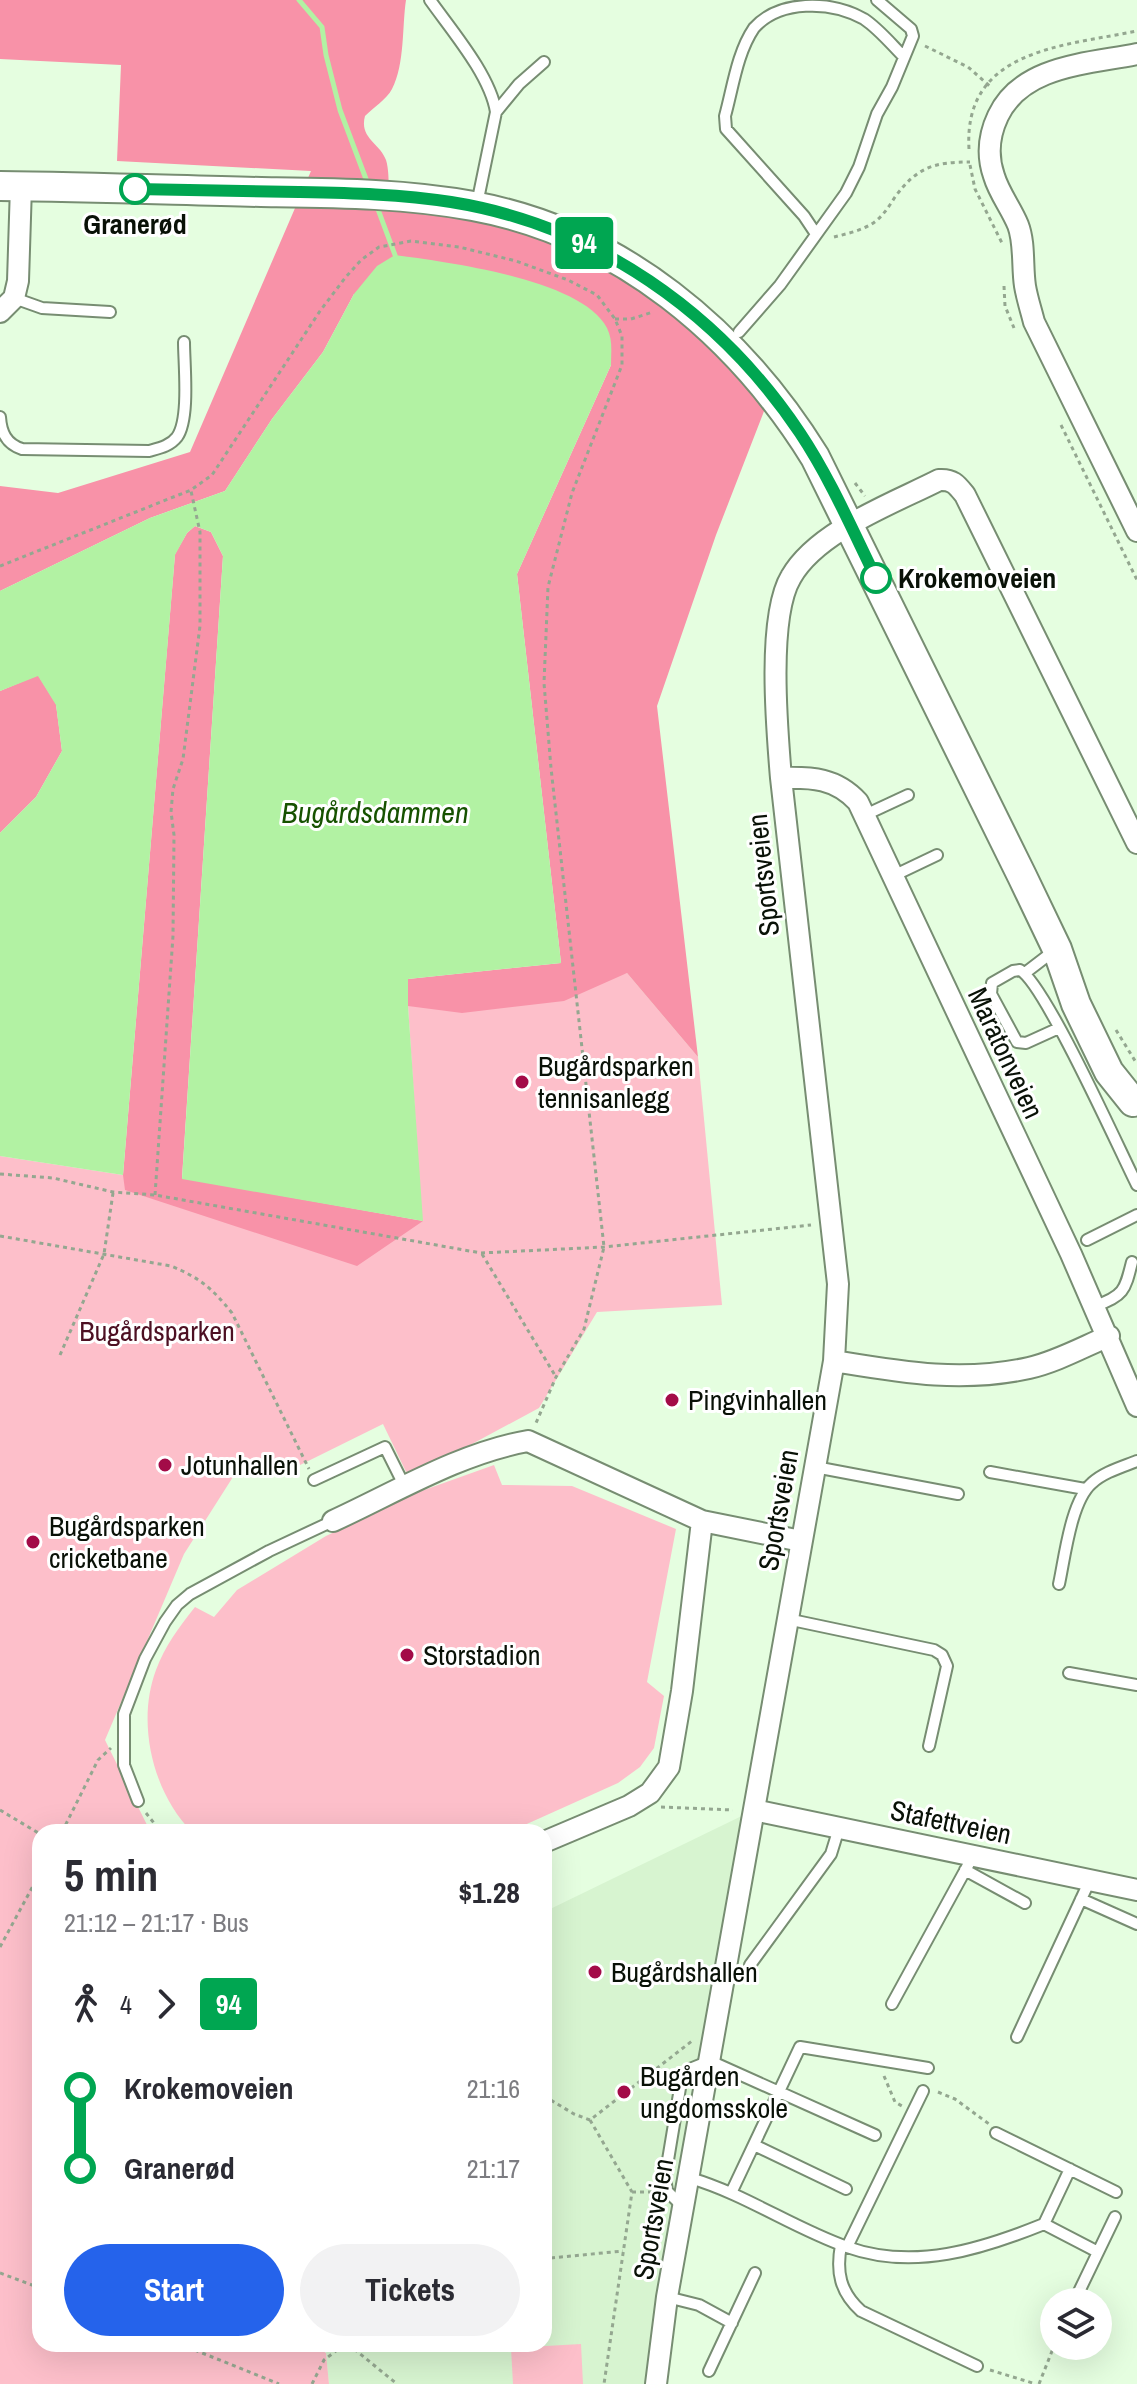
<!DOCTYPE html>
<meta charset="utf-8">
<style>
body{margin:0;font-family:"Archivo Narrow",sans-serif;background:#f2f2f3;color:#2b2b33;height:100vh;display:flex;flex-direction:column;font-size:30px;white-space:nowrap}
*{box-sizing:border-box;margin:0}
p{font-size:26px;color:#7c7c81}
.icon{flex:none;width:44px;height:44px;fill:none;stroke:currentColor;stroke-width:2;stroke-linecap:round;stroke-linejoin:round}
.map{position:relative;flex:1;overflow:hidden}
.panel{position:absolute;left:32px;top:1824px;width:520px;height:528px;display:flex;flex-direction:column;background:#fff;border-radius:24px;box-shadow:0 8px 32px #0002}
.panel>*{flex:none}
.badge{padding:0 16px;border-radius:6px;font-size:28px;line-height:52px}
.buttons{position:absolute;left:1040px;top:2288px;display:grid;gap:16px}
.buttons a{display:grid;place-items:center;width:72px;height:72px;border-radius:50%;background:#fff;box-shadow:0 8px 32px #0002;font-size:40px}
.map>.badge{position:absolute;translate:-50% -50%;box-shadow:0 0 0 4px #fff}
.legs{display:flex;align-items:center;gap:12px;height:88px;padding:0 32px;font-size:26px}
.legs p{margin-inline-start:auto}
.headline{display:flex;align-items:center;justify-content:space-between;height:136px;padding:0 32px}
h1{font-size:44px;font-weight:800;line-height:60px}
.action{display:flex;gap:16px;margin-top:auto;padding:16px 32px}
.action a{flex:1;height:92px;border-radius:48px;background:#2563eb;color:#fff;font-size:32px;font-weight:800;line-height:92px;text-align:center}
.action a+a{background:#f2f2f3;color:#2b2b33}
ul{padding:0 32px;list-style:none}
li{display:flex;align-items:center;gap:28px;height:80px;font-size:30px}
li i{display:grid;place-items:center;width:12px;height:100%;margin:0 10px;background:currentColor}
li i::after{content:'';width:20px;height:20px;margin:-10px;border:6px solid;border-radius:50%;background:#fff}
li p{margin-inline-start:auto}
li:first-child i{background:linear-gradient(#0000 50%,currentColor 0)}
li:last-child i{background:linear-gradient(currentColor 50%,#0000 0)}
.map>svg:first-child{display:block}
.built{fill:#d7f4d0}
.green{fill:#fdbfca}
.forest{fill:#f892a8}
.water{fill:#b2f2a3}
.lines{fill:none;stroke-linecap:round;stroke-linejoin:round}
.stream{stroke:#b2f2a3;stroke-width:5}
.service-casing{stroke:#778d72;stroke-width:14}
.minor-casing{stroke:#778d72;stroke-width:24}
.secondary-casing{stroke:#778d72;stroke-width:32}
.path{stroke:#94a790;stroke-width:3;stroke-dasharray:4 4;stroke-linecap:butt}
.service{stroke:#fff;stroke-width:10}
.minor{stroke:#fff;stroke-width:20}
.secondary{stroke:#fff;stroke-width:28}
.line-1-casing{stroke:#fff;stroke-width:18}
.line-1{stroke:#00a651;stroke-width:12}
.stop-1-dot{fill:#fff;stroke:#00a651;stroke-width:4}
.poi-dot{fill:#a30b48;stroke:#fff;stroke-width:3}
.labels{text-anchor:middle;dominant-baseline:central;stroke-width:6;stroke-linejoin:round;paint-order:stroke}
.stop-label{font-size:28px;font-weight:bold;fill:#091107;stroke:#fff}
.street-label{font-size:28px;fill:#091107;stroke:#fff}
.poi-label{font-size:28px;fill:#091107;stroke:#fff;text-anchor:start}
.park-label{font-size:28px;fill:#4d1023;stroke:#fff}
.water-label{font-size:30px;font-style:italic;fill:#165200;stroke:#fff}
</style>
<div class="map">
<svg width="1137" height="2384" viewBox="0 0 1137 2384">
<rect width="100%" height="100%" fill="#e5fee0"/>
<path class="built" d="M754,1810L657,2384H329L326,2353L331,2344H544V1912Z"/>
<path class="green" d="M627,973L698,1057L722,1305L597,1312L539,1408L409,1478L383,1424L294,1468L245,1458L184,1554L105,1740L148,1827L154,1832H40V2344H312L326,2353L329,2384H0V1156L123,1175L182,1179L422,1221L408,1006Z
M494,1465L502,1485L572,1486L676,1529L647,1682L664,1696L654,1748L640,1767L618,1783L509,1832H192C153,1793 136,1723 156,1670C165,1646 179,1627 195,1607L214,1617L237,1590L326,1536L413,1494Z
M581,2344L583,2384H513L511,2348Z"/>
<path class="forest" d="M0,0H406C402,26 405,64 392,89C387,99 373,108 365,116C359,138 380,143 386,160C390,173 388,192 389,206C421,210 455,212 486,220C548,236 609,265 661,304C700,333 733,370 766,406L716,535L657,706L698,1057L627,973L564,1001L462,1013L408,1006V979L561,963L517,574L611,365L354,294L323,352L272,419L225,491L150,518L0,591V486L58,493L190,452L311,171L117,161L121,65L0,59Z
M195,526L211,532L223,556L182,1178L423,1221L357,1266L125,1190L123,1175L175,554L187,533Z
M38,675L56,704L62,751L36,797L0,833V691Z"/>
<path class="water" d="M395,255C446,262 582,279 607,328C613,340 611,352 611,365L517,574L561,963L408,979V1006L423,1221L182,1179L223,556L211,532L195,526L187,533L175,555L123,1175L0,1156V833L36,797L62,751L56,705L38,676L0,691V591L150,518L225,491L272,419L323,352L354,294L377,266Z"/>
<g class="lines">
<path class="stream" d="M299,0L322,27L326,55L340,110L369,187
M376,204L395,255"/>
<defs>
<path id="service" d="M430,0C452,31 490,75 496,112L477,204
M496,112L519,84L544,62
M816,234L804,216L726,129L725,116C733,87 737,53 754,28C779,0 830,0 864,19C879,29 891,44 904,57
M14,298L42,308L110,312
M739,332L780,285L846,193L859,167L877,114L892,87L913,36L911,29L877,0
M0,417C1,432 6,444 22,449L149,451C160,448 170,446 177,437C190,419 184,364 184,342
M865,815L908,795
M893,876L937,855
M1025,973L1055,950
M1059,1028L1026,1043L1017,1042L991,994L992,983L1013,971L1020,970C1045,984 1119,1149 1137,1185
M1087,1240L1137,1215
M1095,1306C1124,1296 1125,1290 1132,1262
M815,1467L958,1494
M990,1472L1085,1489
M314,1480L385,1447L405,1487
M1059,1584C1065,1556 1071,1501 1092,1483C1104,1472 1122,1467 1137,1461
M787,1619L934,1650L942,1655L947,1666L929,1746
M1069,1673L1137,1685
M138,1801L124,1765V1714L145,1659L165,1622L177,1605L190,1594L269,1551L333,1521
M965,1870L1025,1903
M1081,1899L1137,1924
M750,1965L831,1854L839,1828
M892,2004L973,1856
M1017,2037L1090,1880
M996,2133L1116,2192
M754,2145L846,2189
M690,2178C745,2194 793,2228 847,2247C914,2271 982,2249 1044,2224L1070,2169
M731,2193L800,2047L928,2068
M682,2206L667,2191L665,2178L681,2082L690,2069L710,2061L875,2135
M1044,2224L1098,2252
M841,2245C836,2272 840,2292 861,2311L977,2366
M847,2247L923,2091
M667,2297L699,2305L732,2323
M1074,2302L1115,2217
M709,2371L755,2273"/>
<path id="minor" d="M1137,54C1088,64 1022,65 998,116C989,135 987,156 994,176C999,193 1011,208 1018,225C1025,243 1022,267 1025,286C1027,298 1031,310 1034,322L1137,531
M0,312L14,298L18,281L21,186
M781,778C812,777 836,778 858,802L1071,1254L1137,1406
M834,1361C901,1372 961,1383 1029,1368C1056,1362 1083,1347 1109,1336
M333,1521C396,1492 460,1453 528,1441L702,1521L801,1541
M754,1810L1137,1890
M544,1842L629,1806L650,1793L669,1767L682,1691L702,1521
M656,2384L667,2297L834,1361L838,1284L781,778C777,730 767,617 791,577C817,531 894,503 939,480C953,479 957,485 965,495L1137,843"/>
<path id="secondary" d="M0,186C87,187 174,190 261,192C332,193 403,193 473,206C620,233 738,333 815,457L1022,876L1057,949L1076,1004L1109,1072L1133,1102"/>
</defs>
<use href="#service" class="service-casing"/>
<use href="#minor" class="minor-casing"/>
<use href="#secondary" class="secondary-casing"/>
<path class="path" d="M925,46L968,67L992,88
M969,149C963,49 1064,46 1137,31
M970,165L975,189L1002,243
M834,237C846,234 859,231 870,225C881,219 888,208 895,197C917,167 934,162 970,162
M1004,286L1005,306L1014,328
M615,319H631L653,312
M1061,425L1137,580
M855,483L865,496
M0,566L191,490L212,475L320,311L345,278L361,260L379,247L411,241L459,247L516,261L568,280L597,295L615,319L622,336V365L572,493L548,587L544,683L551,768L604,1247L584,1329L556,1377L536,1423
M1116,1030L1137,1064
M0,1174L53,1178L113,1192L155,1195L481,1253L604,1247L811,1225
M155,1195L173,936L174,835L171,812L173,789L183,759L200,626V532L191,491
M0,1236L171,1266C200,1278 212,1288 232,1313L309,1469
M482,1254L556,1377
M60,1355L104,1254L113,1193
M661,1807L733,1810
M0,1810L40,1834
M146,1813L161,1832
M62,1832L98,1760L111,1748
M0,1947L40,1873
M884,2076L895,2102L902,2106
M938,2092L955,2099L989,2124
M544,2096L574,2114L590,2120L692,2041
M590,2120L632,2192L604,2384
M632,2192H652
M551,2258L623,2251
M0,2273L40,2288
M180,2344L279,2384
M348,2344L397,2384
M990,2370L1036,2384
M312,2384L324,2360L345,2344
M1039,2384L1054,2346"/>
<use href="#service" class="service"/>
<use href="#minor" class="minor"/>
<use href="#secondary" class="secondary"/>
</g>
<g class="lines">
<defs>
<path id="line-1" d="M135,189C190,190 245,191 299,192C349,193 401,194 451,202C595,225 719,312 800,433C830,478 852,529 876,578"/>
</defs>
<use href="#line-1" class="line-1-casing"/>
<use href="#line-1" class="line-1"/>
</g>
<g class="stop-1-dot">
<circle cx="135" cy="189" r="14"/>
<circle cx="876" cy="578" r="14"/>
</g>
<g class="poi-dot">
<circle cx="522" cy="1082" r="8"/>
<circle cx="672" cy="1400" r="8"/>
<circle cx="165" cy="1465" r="8"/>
<circle cx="33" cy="1542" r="8"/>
<circle cx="407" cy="1655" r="8"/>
<circle cx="595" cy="1972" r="8"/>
<circle cx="624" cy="2092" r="8"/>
</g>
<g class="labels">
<g class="stop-label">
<text x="135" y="224">Granerød</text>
<text x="898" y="578" text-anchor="start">Krokemoveien</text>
</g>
<g class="street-label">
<text transform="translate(763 875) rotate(-96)">Sportsveien</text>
<text transform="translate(1006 1053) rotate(65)">Maratonveien</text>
<text transform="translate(778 1510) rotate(-80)">Sportsveien</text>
<text transform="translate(951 1822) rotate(12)">Stafettveien</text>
<text transform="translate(653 2219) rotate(-80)">Sportsveien</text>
</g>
<g class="poi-label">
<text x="538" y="1066">Bugårdsparken<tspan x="538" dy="32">tennisanlegg</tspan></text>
<text x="688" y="1400">Pingvinhallen</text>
<text x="181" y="1465">Jotunhallen</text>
<text x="49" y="1526">Bugårdsparken<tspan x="49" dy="32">cricketbane</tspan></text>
<text x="423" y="1655">Storstadion</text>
<text x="611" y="1972">Bugårdshallen</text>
<text x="640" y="2076">Bugården<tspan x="640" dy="32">ungdomsskole</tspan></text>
</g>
<g class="park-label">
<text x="157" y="1331">Bugårdsparken</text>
</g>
<g class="water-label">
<text x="375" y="812">Bugårdsdammen</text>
</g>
</g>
</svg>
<div class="buttons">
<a><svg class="icon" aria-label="layers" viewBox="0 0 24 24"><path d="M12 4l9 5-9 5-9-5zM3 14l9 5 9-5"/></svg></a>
</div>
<b class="badge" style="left:584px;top:243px;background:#00a651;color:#fff">94</b>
<section class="panel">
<div class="headline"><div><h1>5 min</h1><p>21:12 – 21:17 · Bus</p></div><b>$1.28</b></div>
<div class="legs"><svg class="icon" aria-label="walk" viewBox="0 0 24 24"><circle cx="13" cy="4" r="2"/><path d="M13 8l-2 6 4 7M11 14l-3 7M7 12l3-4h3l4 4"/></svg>4<svg class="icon" aria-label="forward" viewBox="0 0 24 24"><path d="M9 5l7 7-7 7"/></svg><b class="badge" style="background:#00a651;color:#fff">94</b></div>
<ul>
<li><i style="color:#00a651"></i><b>Krokemoveien</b><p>21:16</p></li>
<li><i style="color:#00a651"></i><b>Granerød</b><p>21:17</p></li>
</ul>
<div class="action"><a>Start</a><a>Tickets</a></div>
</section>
</div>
